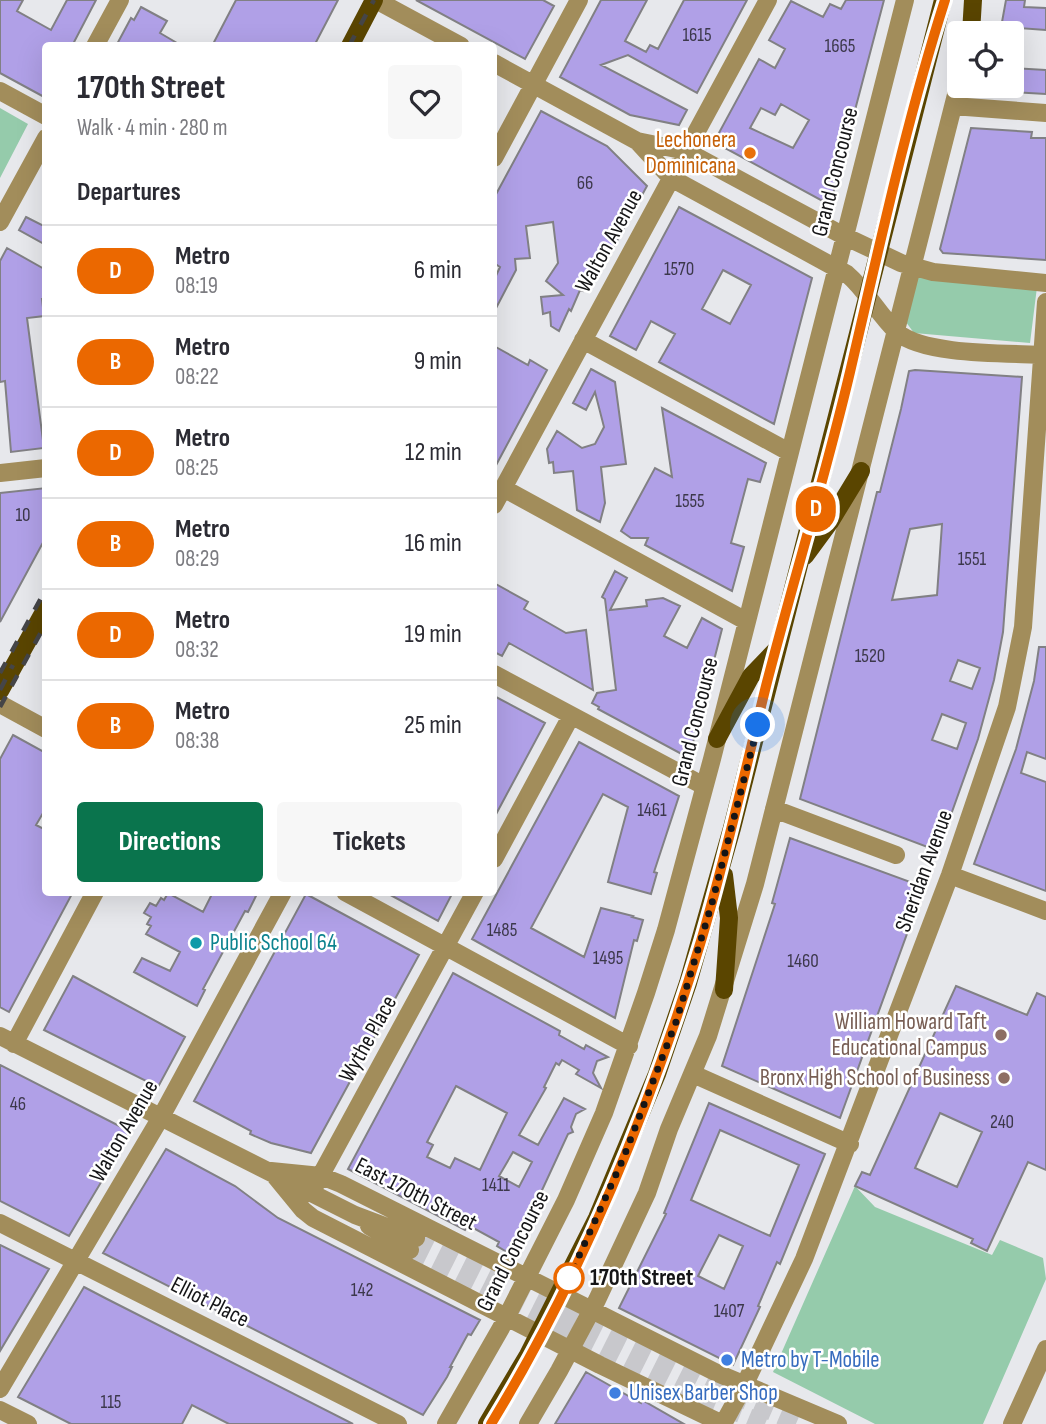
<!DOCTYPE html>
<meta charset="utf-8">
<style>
body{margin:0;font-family:"Sofia Sans Condensed",sans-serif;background:#f7f7f7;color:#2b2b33;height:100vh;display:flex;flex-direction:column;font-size:26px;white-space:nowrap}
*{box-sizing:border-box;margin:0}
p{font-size:23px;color:#7c7c81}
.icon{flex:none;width:38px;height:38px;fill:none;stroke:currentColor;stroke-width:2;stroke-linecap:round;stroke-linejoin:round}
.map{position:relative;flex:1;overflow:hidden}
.side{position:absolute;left:42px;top:42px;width:455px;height:854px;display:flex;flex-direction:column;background:#fff;border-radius:7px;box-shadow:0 7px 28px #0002}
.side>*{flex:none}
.badge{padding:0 14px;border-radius:23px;font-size:24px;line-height:46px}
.buttons{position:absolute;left:947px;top:21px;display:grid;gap:14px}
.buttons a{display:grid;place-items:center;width:77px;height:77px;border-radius:7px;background:#fff;box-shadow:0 7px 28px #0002;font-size:35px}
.you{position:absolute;width:35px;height:35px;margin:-18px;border:5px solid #fff;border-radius:50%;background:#1a73e8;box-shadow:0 0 0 10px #1a73e833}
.map>.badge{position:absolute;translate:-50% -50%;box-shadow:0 0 0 4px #fff}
h2{padding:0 35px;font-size:26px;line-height:63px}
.round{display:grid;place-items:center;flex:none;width:74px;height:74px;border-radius:7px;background:#f7f7f7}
.overview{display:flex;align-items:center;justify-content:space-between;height:119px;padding:0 35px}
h1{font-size:33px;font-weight:700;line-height:52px}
.primary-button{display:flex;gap:14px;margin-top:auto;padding:14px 35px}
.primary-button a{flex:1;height:80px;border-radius:7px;background:#0a744d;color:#fff;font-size:28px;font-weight:700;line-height:80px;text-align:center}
.primary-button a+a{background:#f7f7f7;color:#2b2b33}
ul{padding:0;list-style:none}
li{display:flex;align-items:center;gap:21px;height:91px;padding:0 35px;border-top:2px solid #e1e1e2}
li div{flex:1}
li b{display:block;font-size:26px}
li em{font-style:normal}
li .badge{min-width:77px;font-weight:700;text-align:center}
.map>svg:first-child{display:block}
.green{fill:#95cbab}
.building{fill:#b0a0e7;stroke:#818084;stroke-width:2;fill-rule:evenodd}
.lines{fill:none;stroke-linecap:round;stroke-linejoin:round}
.minor-tunnel{stroke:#c8c8cc;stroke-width:18;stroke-dasharray:18 9;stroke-linecap:butt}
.minor{stroke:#a28d5b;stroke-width:18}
.major{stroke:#5a4500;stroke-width:18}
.rail{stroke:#454547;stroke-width:4.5;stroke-dasharray:12 12;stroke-linecap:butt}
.line-casing{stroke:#fff;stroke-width:16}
.line{stroke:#eb6800;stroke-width:10}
.walk{stroke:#151517;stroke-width:7;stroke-dasharray:0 12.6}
.food-dot{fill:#e8710a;stroke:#fff;stroke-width:2.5}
.culture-dot{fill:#0f9aa8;stroke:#fff;stroke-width:2.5}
.education-dot{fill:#8d6e63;stroke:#fff;stroke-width:2.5}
.stop-dot{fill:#fff;stroke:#eb6800;stroke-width:3.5}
.shop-dot{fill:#3f7fe0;stroke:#fff;stroke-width:2.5}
.labels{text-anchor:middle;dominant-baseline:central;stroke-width:5;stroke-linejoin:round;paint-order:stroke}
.number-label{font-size:19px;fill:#3c384b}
.food-label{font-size:23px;fill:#c56008;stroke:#fff;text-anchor:end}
.street-label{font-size:23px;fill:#151517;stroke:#fff}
.culture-label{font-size:23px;fill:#0d838f;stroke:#fff;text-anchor:start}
.education-label{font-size:23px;fill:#785e54;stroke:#fff;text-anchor:end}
.stop-label{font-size:23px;font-weight:bold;fill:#151517;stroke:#fff;text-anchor:start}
.shop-label{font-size:23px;fill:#366cbe;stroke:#fff;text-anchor:start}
</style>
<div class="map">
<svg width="1046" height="1424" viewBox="0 0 1046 1424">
<rect width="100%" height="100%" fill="#e7e8ec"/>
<path class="green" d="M0,108L28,124L0,178Z
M914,276L1037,287L1030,343L914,333L903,318Z
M855,1186L875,1207L992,1255L1000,1240L1043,1258L1046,1279L983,1424H875L773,1372Z"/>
<path class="building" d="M0,0H23L17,11L51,30L67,0H96L72,46H46V98L0,73Z
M236,0H338L314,46H212Z
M416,0H543L554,6L525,59Z
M601,0H647L625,41L646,52L650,45L658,49L684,0H747L697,93L628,55L601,65L687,110L679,125L630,115L560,77Z
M846,0H884L830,205L714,142L759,59L775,68L785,49L769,40L791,1L823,17L830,4L841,9ZM781,104L809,120L793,148L750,128L761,108L775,115Z
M1006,0H1025L1024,7L1046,8V30L1019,28V33H1000Z
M141,7L167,21L160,33L182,46H116L131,18L134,20Z
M1012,68L1046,70V94L1012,92Z
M541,111L607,146L647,186L607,259L600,255L593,272L591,270L583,291L580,290L571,311L569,309L559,331L551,326L550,312L543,314L541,297L563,295L546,281L558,263L553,222L526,226L530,258L515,259L516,270L494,312V280L500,267L494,263V198Z
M971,128L1032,132L1031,138H1046V260L943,253L940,249Z
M679,207L812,278L774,424L659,362L675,334L651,321L636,350L610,336ZM723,270L751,285L730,324L702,309Z
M26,217L46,227V245L19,230Z
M7,248L46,270V299H42L44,316L27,318L44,448L11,452L5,381L0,382V261Z
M494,346L528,365L530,360L547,370L494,469Z
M591,369L615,382L626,464L601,467L605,503L600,522L577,510L573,471L554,473L553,462L549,463L547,449L557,431L582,448L595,444L604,427L595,392L586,410L573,403Z
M915,370L1022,377L1003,632L994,680L978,739L938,851L800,799L877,492H880L901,409L909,371ZM942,524L937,595L892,600L910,529ZM958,660L980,668L972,689L950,681ZM942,714L966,723L957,749L932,740Z
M662,408L766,463L760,482L748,479L731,543L744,547L732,591L645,545L648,538H631L621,531L655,468L672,477Z
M46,488V537L0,622V493Z
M615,571L627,578L610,610L647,606L646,600L663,598L680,606L664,636L687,648L702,618L722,629L689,758L598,709L599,707L592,703L597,693L616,690L605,599L602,597Z
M494,583L528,602L524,609L566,633L586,630L593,690L509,643L502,656L494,652Z
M1039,647H1046V759L1027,752L1021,773L1046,782V891L974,864L1016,749L1034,681Z
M494,696L545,723L494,818Z
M13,735L46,753V808L36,825L46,830V892H73L9,1012L0,1007V759Z
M579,742L679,796L654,872L657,873L651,894L608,882L628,807L603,794L531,928L584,957L601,908L633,916L632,917L643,920L637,941L634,940L615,1018L472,939Z
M790,838L924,887L840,1118L722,1066L775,904L772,903Z
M213,892H249L256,896L248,912L245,911L203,989L205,990L197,1006L134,972L142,958L170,971L180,952L146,934L151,926L147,924L151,917L144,913L150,903L156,906L161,898L164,900L168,893L203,912Z
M385,892H453L438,921Z
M306,894L419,955L311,1153L271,1143L250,1134L251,1131L194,1101Z
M453,973L560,1031L559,1035L584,1049L586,1045L608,1057L597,1061L593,1073L601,1088L576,1074L579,1070L562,1060L559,1065L556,1063L544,1087L546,1088L519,1135L538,1145L564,1098L585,1109L576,1114L571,1127L573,1132L568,1134L512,1255L497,1246L499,1242L468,1225L465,1230L348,1169ZM456,1086L507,1113L480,1170L455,1158L450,1168L427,1157L433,1145L427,1142ZM513,1152L532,1162L519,1187L499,1176Z
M73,976L185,1037L158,1087L44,1030Z
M956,986L1027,1015L1037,993L1046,997V1170L1028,1162L987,1251L971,1243L973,1239L855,1186L862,1172L870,1175ZM940,1113L982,1132L957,1187L915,1168Z
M0,1065L131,1132L69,1236L0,1201Z
M709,1103L825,1154L780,1264L777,1262L758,1306L760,1307L733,1365L619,1308L666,1214L664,1213ZM720,1130L799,1165L770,1236L691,1200ZM719,1235L743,1246L724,1289L698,1276Z
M166,1149L235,1186L278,1218L480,1320L471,1335L468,1334L450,1367H452L447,1377L423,1415L103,1253Z
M0,1245L49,1269L0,1351Z
M84,1287L107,1299L353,1424H229L192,1405L182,1424H71L18,1397Z
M586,1372L641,1403L642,1400L684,1424H555Z"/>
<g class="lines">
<path class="minor-tunnel" d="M416,1238L719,1389L800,1424
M410,1250L712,1402L765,1424"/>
<path class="minor" d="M376,0L461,46
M95,46L120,0
M494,63L637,141L686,151L844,236L901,263L933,272L1046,283
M0,91L46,116
M953,106L1046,113
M637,141L671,178L847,274C867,291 878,314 897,332C924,356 1009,353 1046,355
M494,158L579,0
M0,222L46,138
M583,340L789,452
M0,473L46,468
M503,488L746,621
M494,505L768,0
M494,674L704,786
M0,704L46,729
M774,809L896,855
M494,859L571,716
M950,875L1046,911
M345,892L629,1046
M0,1036L355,1215L416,1238
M14,1044L95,892
M693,1074L850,1144
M271,1171L321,1176L341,1184L717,1373L838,1424
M271,1171L303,1210L313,1218L600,1365L723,1424
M316,1184L475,892
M0,1223L398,1424
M369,1226L410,1250
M0,1389L161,1117L283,892
M0,1410L28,1424
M446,1424L501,1328L566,1200L604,1113L646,993L666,930L712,759L905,0
M528,1424L559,1371L597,1300L647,1193L669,1129L708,1036L755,884L959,83
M723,1424L744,1386L804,1259L950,875L1007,707L1023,627L1046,302
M1012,1424L1046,1349"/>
<path class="major" d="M971,33L973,0
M350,46L374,0
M805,556L830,522L861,471
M0,691L46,608
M717,739L751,676L775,651
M724,990L729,918L724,875
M487,1424L528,1355L597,1218L657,1074L688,983L732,828L943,0"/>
<path class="rail" d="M349,46L374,0
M0,673L46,589
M0,690L13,665
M0,707L46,623"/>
</g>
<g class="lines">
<defs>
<path id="line" d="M491,1424C581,1277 651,1106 701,941C726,857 745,771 766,686C793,581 825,478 850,372C879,248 906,122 945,0"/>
</defs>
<use href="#line" class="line-casing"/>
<use href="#line" class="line"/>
<path class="walk" d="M569,1278L623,1159L676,1022L712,903L758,725"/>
</g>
<circle class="food-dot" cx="750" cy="153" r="7"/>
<circle class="culture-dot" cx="196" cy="943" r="7"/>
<g class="education-dot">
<circle cx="1001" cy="1035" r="7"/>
<circle cx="1004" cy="1078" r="7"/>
</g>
<circle class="stop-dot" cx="569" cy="1278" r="14"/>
<g class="shop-dot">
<circle cx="727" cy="1360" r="7"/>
<circle cx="615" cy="1393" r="7"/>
</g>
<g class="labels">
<g class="number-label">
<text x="697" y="35">1615</text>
<text x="840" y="46">1665</text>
<text x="585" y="183">66</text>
<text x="679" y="269">1570</text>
<text x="690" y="501">1555</text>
<text x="23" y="515">10</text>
<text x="972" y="559">1551</text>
<text x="870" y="656">1520</text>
<text x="652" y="810">1461</text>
<text x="502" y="930">1485</text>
<text x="608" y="958">1495</text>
<text x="803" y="961">1460</text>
<text x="18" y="1104">46</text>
<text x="1002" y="1122">240</text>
<text x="496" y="1185">1411</text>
<text x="362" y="1290">142</text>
<text x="729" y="1311">1407</text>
<text x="111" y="1402">115</text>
</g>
<g class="food-label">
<text x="736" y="140">Lechonera<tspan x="736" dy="26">Dominicana</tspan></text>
</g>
<g class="street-label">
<text transform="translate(835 172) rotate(-76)">Grand Concourse</text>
<text transform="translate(609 241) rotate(-61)">Walton Avenue</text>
<text transform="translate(695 722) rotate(-76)">Grand Concourse</text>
<text transform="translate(924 871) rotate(-70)">Sheridan Avenue</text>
<text transform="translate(368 1039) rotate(-61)">Wythe Place</text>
<text transform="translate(124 1131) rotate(-60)">Walton Avenue</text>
<text transform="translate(416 1194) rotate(27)">East 170th Street</text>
<text transform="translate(513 1251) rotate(-63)">Grand Concourse</text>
<text transform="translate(210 1302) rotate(27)">Elliot Place</text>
</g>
<g class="culture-label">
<text x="210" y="943">Public School 64</text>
</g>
<g class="education-label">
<text x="987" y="1022">William Howard Taft<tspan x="987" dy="26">Educational Campus</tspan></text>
<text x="990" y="1078">Bronx High School of Business</text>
</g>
<g class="stop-label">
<text x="590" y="1278">170th Street</text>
</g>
<g class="shop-label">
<text x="741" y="1360">Metro by T-Mobile</text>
<text x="629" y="1393">Unisex Barber Shop</text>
</g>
</g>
</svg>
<div class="buttons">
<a><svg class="icon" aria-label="locate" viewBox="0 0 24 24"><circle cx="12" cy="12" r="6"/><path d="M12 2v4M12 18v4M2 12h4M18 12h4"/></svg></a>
</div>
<div class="you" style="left:758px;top:725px"></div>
<b class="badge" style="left:816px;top:509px;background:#eb6800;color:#fff">D</b>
<section class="side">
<div class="overview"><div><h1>170th Street</h1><p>Walk · 4 min · 280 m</p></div><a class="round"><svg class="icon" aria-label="heart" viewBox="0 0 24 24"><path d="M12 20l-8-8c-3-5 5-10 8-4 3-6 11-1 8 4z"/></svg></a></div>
<h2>Departures</h2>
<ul>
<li><span class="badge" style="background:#eb6800;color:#fff">D</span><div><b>Metro</b><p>08:19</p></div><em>6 min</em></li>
<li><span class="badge" style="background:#eb6800;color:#fff">B</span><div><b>Metro</b><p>08:22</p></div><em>9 min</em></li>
<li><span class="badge" style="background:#eb6800;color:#fff">D</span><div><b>Metro</b><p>08:25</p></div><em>12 min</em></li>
<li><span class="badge" style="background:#eb6800;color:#fff">B</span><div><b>Metro</b><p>08:29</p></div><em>16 min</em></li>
<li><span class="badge" style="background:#eb6800;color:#fff">D</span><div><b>Metro</b><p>08:32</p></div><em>19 min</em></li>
<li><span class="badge" style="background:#eb6800;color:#fff">B</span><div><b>Metro</b><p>08:38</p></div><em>25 min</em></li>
</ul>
<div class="primary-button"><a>Directions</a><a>Tickets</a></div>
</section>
</div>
